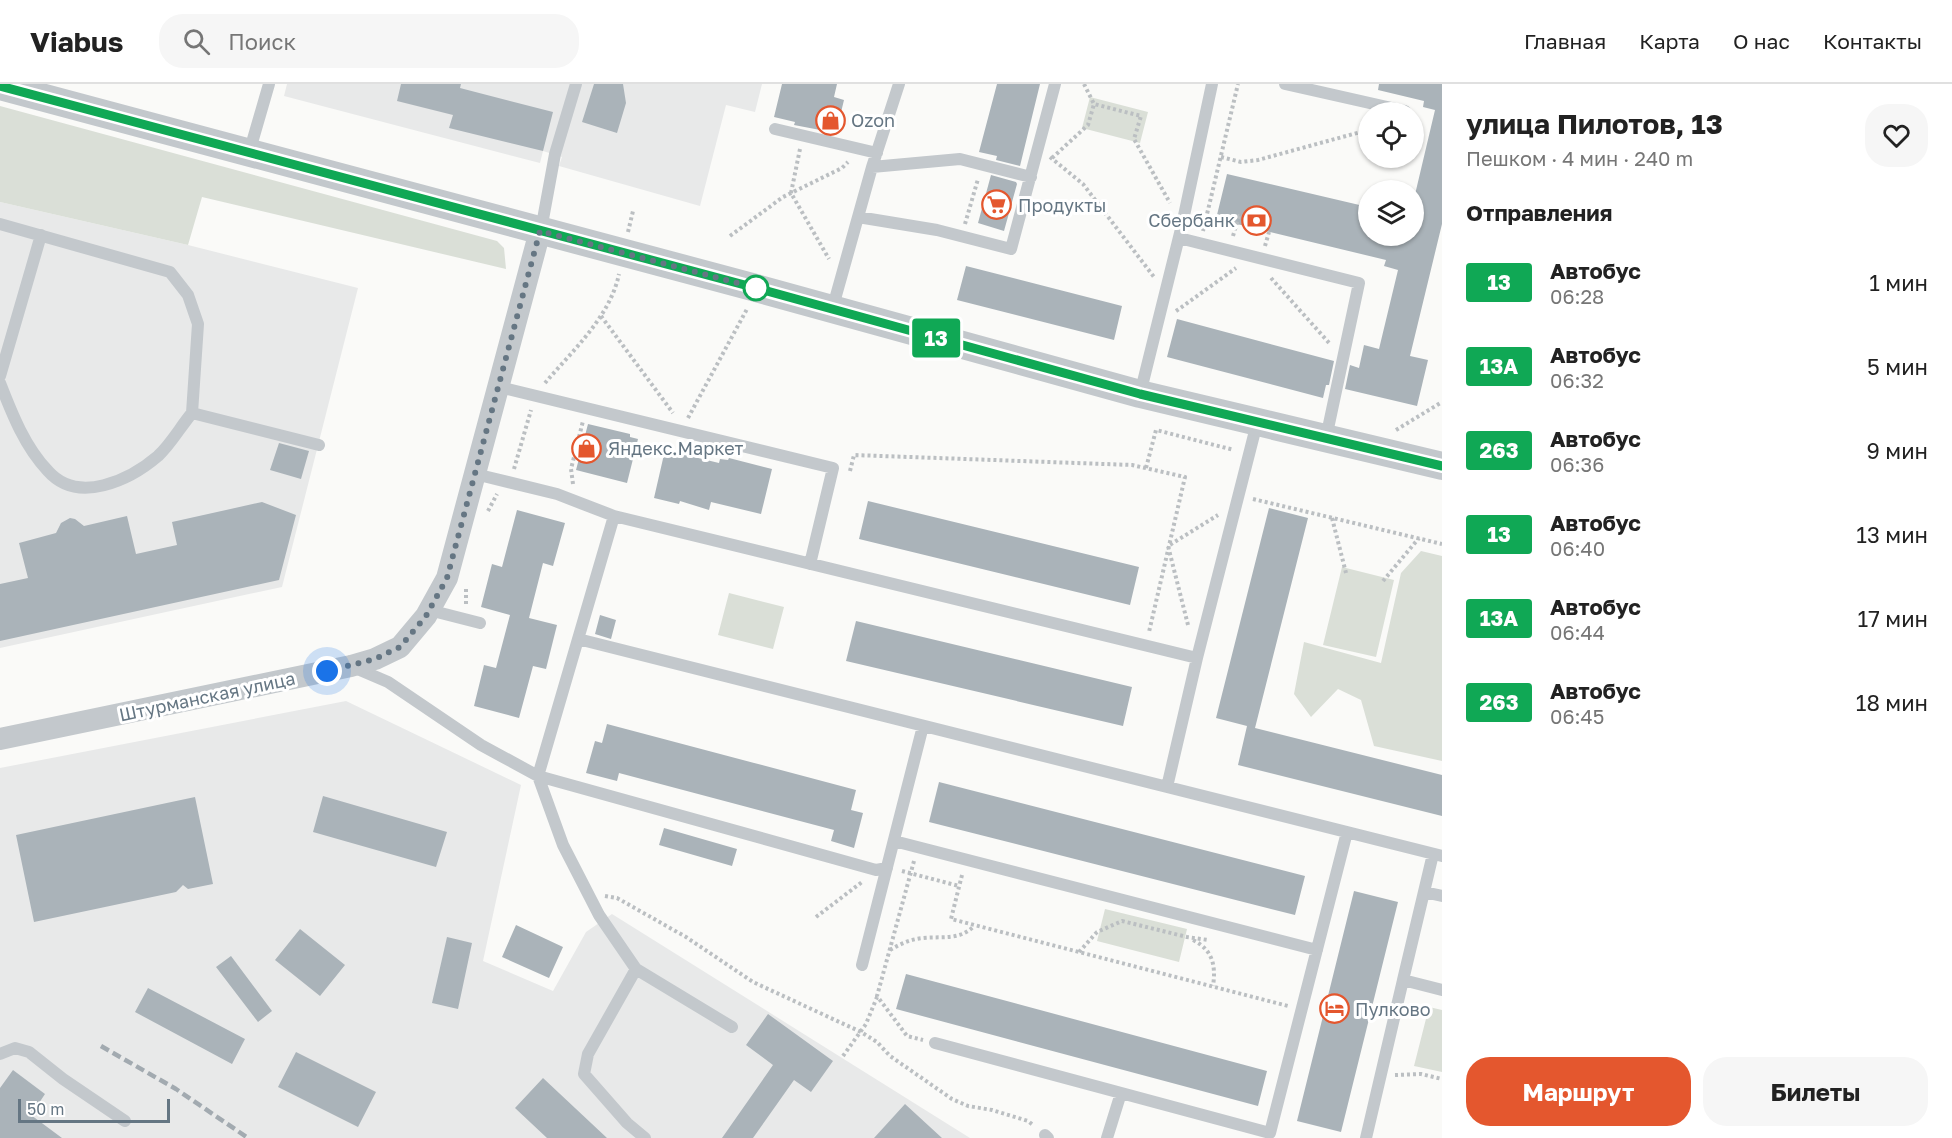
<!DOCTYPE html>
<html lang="ru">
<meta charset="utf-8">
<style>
body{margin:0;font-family:"Golos Text",sans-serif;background:#f6f6f6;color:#222;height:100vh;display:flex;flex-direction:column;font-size:22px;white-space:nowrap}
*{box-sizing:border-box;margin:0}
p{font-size:20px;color:#767676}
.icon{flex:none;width:33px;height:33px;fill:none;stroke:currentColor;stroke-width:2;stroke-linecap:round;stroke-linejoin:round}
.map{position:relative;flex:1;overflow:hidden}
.drawer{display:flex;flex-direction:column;background:#fff;width:510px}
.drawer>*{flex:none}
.badge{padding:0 12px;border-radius:4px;font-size:21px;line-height:39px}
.controls{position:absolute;left:1358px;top:18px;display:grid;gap:12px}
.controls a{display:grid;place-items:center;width:66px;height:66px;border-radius:50%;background:#fff;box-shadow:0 2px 4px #0004;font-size:30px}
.scale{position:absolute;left:18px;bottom:15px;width:152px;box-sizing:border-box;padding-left:6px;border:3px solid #657683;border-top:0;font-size:16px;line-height:21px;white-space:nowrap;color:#657683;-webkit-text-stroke:4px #fff;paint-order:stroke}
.you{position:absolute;width:30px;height:30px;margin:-15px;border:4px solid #fff;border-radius:50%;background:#1a73e8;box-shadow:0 0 0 9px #1a73e833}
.map>.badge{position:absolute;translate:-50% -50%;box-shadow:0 0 0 3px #fff}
h2{padding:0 24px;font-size:22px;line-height:54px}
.round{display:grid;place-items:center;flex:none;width:63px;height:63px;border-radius:24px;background:#f6f6f6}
.overview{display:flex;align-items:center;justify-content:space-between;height:102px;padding:0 24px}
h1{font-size:28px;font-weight:700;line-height:45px}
.primary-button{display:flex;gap:12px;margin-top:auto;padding:12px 24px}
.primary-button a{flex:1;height:69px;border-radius:24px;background:#e4572e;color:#fff;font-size:24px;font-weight:700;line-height:69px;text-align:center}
.primary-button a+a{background:#f6f6f6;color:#222}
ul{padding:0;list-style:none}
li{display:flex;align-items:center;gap:18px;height:84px;padding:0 24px}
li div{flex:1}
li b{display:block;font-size:22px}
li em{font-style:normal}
li .badge{min-width:66px;font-weight:700;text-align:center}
header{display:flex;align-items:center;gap:36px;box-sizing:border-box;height:84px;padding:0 30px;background:#fff;border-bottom:2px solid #e0e0e0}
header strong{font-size:28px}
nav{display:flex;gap:33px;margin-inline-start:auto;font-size:21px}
.search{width:420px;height:54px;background:#f6f6f6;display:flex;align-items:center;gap:15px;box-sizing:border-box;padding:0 21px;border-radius:24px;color:#767676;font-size:22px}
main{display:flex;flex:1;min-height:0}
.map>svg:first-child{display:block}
.built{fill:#e8e9e9}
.green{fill:#dadfd7}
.building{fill:#aab3b9}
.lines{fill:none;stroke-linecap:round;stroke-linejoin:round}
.path{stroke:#bbbfc2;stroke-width:4;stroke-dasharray:3 3;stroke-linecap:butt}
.service{stroke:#c3c8cc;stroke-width:12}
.minor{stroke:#c3c8cc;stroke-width:22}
.tertiary{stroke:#c3c8cc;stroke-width:28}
.rail{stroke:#a2aab0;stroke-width:4.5;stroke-dasharray:9 4.5;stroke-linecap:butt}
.line-casing{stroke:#fff;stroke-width:14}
.line{stroke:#10a855;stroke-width:9}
.walk{stroke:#657683;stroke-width:6;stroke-dasharray:0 10.8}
.stop-dot{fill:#fff;stroke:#10a855;stroke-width:3}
.labels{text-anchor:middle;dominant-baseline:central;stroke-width:6;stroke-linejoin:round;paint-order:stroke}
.poi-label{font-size:18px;fill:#657683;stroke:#fff;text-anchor:start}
.street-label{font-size:18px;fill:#657683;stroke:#fff}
</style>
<header>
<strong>Viabus</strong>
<div class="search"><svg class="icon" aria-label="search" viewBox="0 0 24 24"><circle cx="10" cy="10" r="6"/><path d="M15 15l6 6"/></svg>Поиск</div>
<nav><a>Главная</a><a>Карта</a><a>О нас</a><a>Контакты</a></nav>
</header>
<main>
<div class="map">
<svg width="1442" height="1054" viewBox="0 0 1442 1054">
<rect width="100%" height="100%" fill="#fafaf8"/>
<path class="built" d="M287,0H762L755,28L726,21L700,122L559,82L562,73L543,67L540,79L284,12Z
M0,118L188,161L358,204L282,503L0,564Z
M346,617L521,701L483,877L553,907L586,848L612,830L970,1054H0V684Z"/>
<path class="green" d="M1090,13L1148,28L1140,59L1082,44Z
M0,22L497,157L504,164L506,185L202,113L188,161L0,118Z
M1421,467L1442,472V677L1374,662L1361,616L1338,605L1311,633L1294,610L1304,558L1381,579L1401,489Z
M1342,483L1394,496L1376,573L1323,561Z
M729,509L784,523L773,565L718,551Z
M1105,825L1187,845L1179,878L1097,857Z
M1429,923L1442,926V988L1414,982Z"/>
<path class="building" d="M401,0H461L460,4L553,28L543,67L449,44L453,31L397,17Z
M594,0H623L626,19L617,49L582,38Z
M782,0H837L834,13L844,16L836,49L794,41L795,38L774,33Z
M997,0H1040L1020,82L996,76L997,72L979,68Z
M1379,0H1442V140L1410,272L1428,276L1417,322L1345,305L1350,281L1359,284L1364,261L1379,265L1398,186L1384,182L1386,176L1216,135L1227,90L1368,123V152H1413V119L1435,26L1423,23L1424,17L1378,6Z
M991,91L1016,98L1017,100L1004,147L978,139Z
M966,182L1122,222L1114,256L957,216Z
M1177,235L1334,277L1329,301H1326L1323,314L1167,273Z
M588,340L630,350V353L638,355L627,399L576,386Z
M279,359L309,367L301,395L270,386Z
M665,366L719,379L720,375L728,376L729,374L772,385L761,430L711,418L709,426L680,417L679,420L654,414Z
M868,417L1139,483L1130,521L859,455Z
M262,418L296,431L279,496L0,557V500L28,494L19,459L56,449L61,439L70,434L75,435L84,442L127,432L136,470L177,461L172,438Z
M1269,424L1308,434L1255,644L1442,691V732L1238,681L1247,642L1216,634Z
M517,426L565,439L553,482L543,479L529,534L557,541L546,585L533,582L519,634L474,622L484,581L496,584L510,531L481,523L492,480L502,483Z
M600,531L616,536L611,555L595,550Z
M856,537L1132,603L1123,642L846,577Z
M607,640L856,706L851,726L863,729L854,764L831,757L834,746L619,689L617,697L586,689L595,657L602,659Z
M939,698L1305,792L1295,831L929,738Z
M323,712L447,748L436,783L313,748Z
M195,713L213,800L188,805L183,801L176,808L34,838L16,751Z
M664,744L737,765L732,782L659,761Z
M1354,807L1398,818L1341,1048L1297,1037Z
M516,841L563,863L549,894L502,873Z
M300,845L345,881L320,912L275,876Z
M447,853L472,859L458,925L432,919Z
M231,872L272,927L258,938L216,883Z
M906,890L1267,987L1258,1022L896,925Z
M148,904L245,955L232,980L135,928Z
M768,930L833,977L811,1008L794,996L753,1054H722L773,981L746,961Z
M296,968L376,1008L358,1043L278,1003Z
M13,986L45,1010L31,1031L62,1054H0V1004Z
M543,994L607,1054H547L515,1024Z
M905,1020L942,1054H874Z"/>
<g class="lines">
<path class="path" d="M1084,0L1094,20L1141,32L1134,55L1170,119
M800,65L791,109L829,175
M1050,73L1083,100L1154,193
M1221,73L1241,78L1258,76L1368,46
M1052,74L1088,41L1094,20
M965,140L978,95
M1203,147L1238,0
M628,148L633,127
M730,152L783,113L842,84L848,78
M1233,152L1239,132L1256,136
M1265,162L1269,148
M1271,194L1330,260
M1176,227L1236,184
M601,232L673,329
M545,299C573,266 610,233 619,190
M688,334L747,225
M1396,346L1442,318
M1146,384L1156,346L1234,366
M514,385L531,326
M850,387L854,371L1132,381L1185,393L1149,548
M573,400L571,385L583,337
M1253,415L1442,460
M488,427L497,410
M1332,434L1346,489
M1383,497L1419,454
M466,520V504
M1188,541L1168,462L1218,431
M914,777L877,912L907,952L923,956
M902,787L959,802
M962,791L951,835L1288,922
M605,812L617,814L686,853L753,898L861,948L877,958L890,972L952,1015L968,1022L992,1026L1028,1037L1033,1041
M816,833L862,798
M1193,856C1213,866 1216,882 1213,902
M890,866C900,860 911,855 923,854C942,852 959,857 974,842
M1079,868L1097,848L1122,837L1187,853L1208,856
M843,972L866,940L877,913
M1395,991L1421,990L1442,995"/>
<path class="service" d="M1285,0L1405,27
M775,45L877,69
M249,69L269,0
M872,83L960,75L1031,93
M858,133L937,146L1011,165L1055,0
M0,140L170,188L188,211L198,240L192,329L319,361
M541,146L555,70L576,0
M1179,154L1359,199L1326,354
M832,226L872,83L899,0
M0,292L41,151
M0,299C12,330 25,363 48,387C78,421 130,396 158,372C171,360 181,342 192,329
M499,303L833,384L810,480
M1140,310L1182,141L1212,0
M475,390L557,410L614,432L1197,574
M614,432L538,692L563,761L599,831L636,885L732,943
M429,526L480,539
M578,555L1442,772
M353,583L388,598L481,661L538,692L876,786L887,784
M1167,703L1197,574L1257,339
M894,757L1317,866
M1433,770L1403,896L1442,906
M1424,808L1442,812
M862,881L923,642
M636,885L588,970L584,990L627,1039L645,1054
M935,959L1270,1049L1347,748
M0,970L15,964L29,968L63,995L125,1037
M1045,1051L1048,1054
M1107,1054L1121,1009
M1366,1054L1403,896"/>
<path class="minor" d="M0,655L351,582L375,575L400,563L426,532L447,494L540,147"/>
<path class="tertiary" d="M0,2L756,204L1140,310L1442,382"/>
<path class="rail" d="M101,962L176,1005L248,1054"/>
</g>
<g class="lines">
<defs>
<path id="line" d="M0,2L756,204L1140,310L1442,382"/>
</defs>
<use href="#line" class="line-casing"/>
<use href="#line" class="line"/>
<path class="walk" d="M327,587L375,575L400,563L426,532L447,494L540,147L756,204"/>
</g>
<defs>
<symbol id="shop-ring" viewBox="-11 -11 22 22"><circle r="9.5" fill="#fff" stroke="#e4572e" stroke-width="1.5"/><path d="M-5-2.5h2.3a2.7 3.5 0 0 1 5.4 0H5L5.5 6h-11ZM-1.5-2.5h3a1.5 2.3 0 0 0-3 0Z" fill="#e4572e"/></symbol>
<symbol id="supermarket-ring" viewBox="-11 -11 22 22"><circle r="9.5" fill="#fff" stroke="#e4572e" stroke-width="1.5"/><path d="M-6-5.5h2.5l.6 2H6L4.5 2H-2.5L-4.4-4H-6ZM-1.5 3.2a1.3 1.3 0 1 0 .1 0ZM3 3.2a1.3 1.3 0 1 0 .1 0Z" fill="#e4572e"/></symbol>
<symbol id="bank-ring" viewBox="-11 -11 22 22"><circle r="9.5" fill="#fff" stroke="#e4572e" stroke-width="1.5"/><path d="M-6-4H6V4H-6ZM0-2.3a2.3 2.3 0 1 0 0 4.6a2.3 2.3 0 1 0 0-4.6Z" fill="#e4572e"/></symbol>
<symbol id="hotel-ring" viewBox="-11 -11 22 22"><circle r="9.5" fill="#fff" stroke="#e4572e" stroke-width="1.5"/><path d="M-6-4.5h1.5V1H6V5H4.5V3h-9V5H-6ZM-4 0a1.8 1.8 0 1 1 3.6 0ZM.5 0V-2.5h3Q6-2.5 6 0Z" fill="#e4572e"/></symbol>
</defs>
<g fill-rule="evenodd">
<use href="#shop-ring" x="814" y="20" width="33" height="33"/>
<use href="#supermarket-ring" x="980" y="104" width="33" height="33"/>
<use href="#bank-ring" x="1240" y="120" width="33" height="33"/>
<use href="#shop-ring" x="570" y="348" width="33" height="33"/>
<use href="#hotel-ring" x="1318" y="908" width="33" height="33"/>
</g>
<circle class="stop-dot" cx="756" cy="204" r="12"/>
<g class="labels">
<g class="poi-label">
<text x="851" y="36">Ozon</text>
<text x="1018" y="121">Продукты</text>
<text x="1235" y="136" text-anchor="end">Сбербанк</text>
<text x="608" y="364">Яндекс.Маркет</text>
<text x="1355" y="925">Пулково</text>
</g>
<g class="street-label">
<text transform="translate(207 612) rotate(-12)">Штурманская улица</text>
</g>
</g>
</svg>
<div class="controls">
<a><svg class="icon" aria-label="locate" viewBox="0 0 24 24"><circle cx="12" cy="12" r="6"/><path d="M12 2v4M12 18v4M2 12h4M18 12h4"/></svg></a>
<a><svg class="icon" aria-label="layers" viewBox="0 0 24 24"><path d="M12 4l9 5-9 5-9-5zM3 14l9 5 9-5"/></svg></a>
</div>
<div class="scale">50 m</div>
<div class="you" style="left:327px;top:587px"></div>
<b class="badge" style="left:936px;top:254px;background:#10a855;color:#fff">13</b>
</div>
<section class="drawer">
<div class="overview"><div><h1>улица Пилотов, 13</h1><p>Пешком · 4 мин · 240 m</p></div><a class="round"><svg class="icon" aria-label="heart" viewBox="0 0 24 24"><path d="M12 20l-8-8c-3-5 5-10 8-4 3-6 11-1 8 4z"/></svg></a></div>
<h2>Отправления</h2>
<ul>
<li><span class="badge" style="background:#10a855;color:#fff">13</span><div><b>Автобус</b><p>06:28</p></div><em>1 мин</em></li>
<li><span class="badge" style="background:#10a855;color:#fff">13А</span><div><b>Автобус</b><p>06:32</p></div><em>5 мин</em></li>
<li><span class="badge" style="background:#10a855;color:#fff">263</span><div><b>Автобус</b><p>06:36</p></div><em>9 мин</em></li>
<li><span class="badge" style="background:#10a855;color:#fff">13</span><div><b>Автобус</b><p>06:40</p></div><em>13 мин</em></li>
<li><span class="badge" style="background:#10a855;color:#fff">13А</span><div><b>Автобус</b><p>06:44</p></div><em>17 мин</em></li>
<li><span class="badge" style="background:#10a855;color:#fff">263</span><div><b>Автобус</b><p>06:45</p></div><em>18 мин</em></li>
</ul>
<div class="primary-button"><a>Маршрут</a><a>Билеты</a></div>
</section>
</main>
